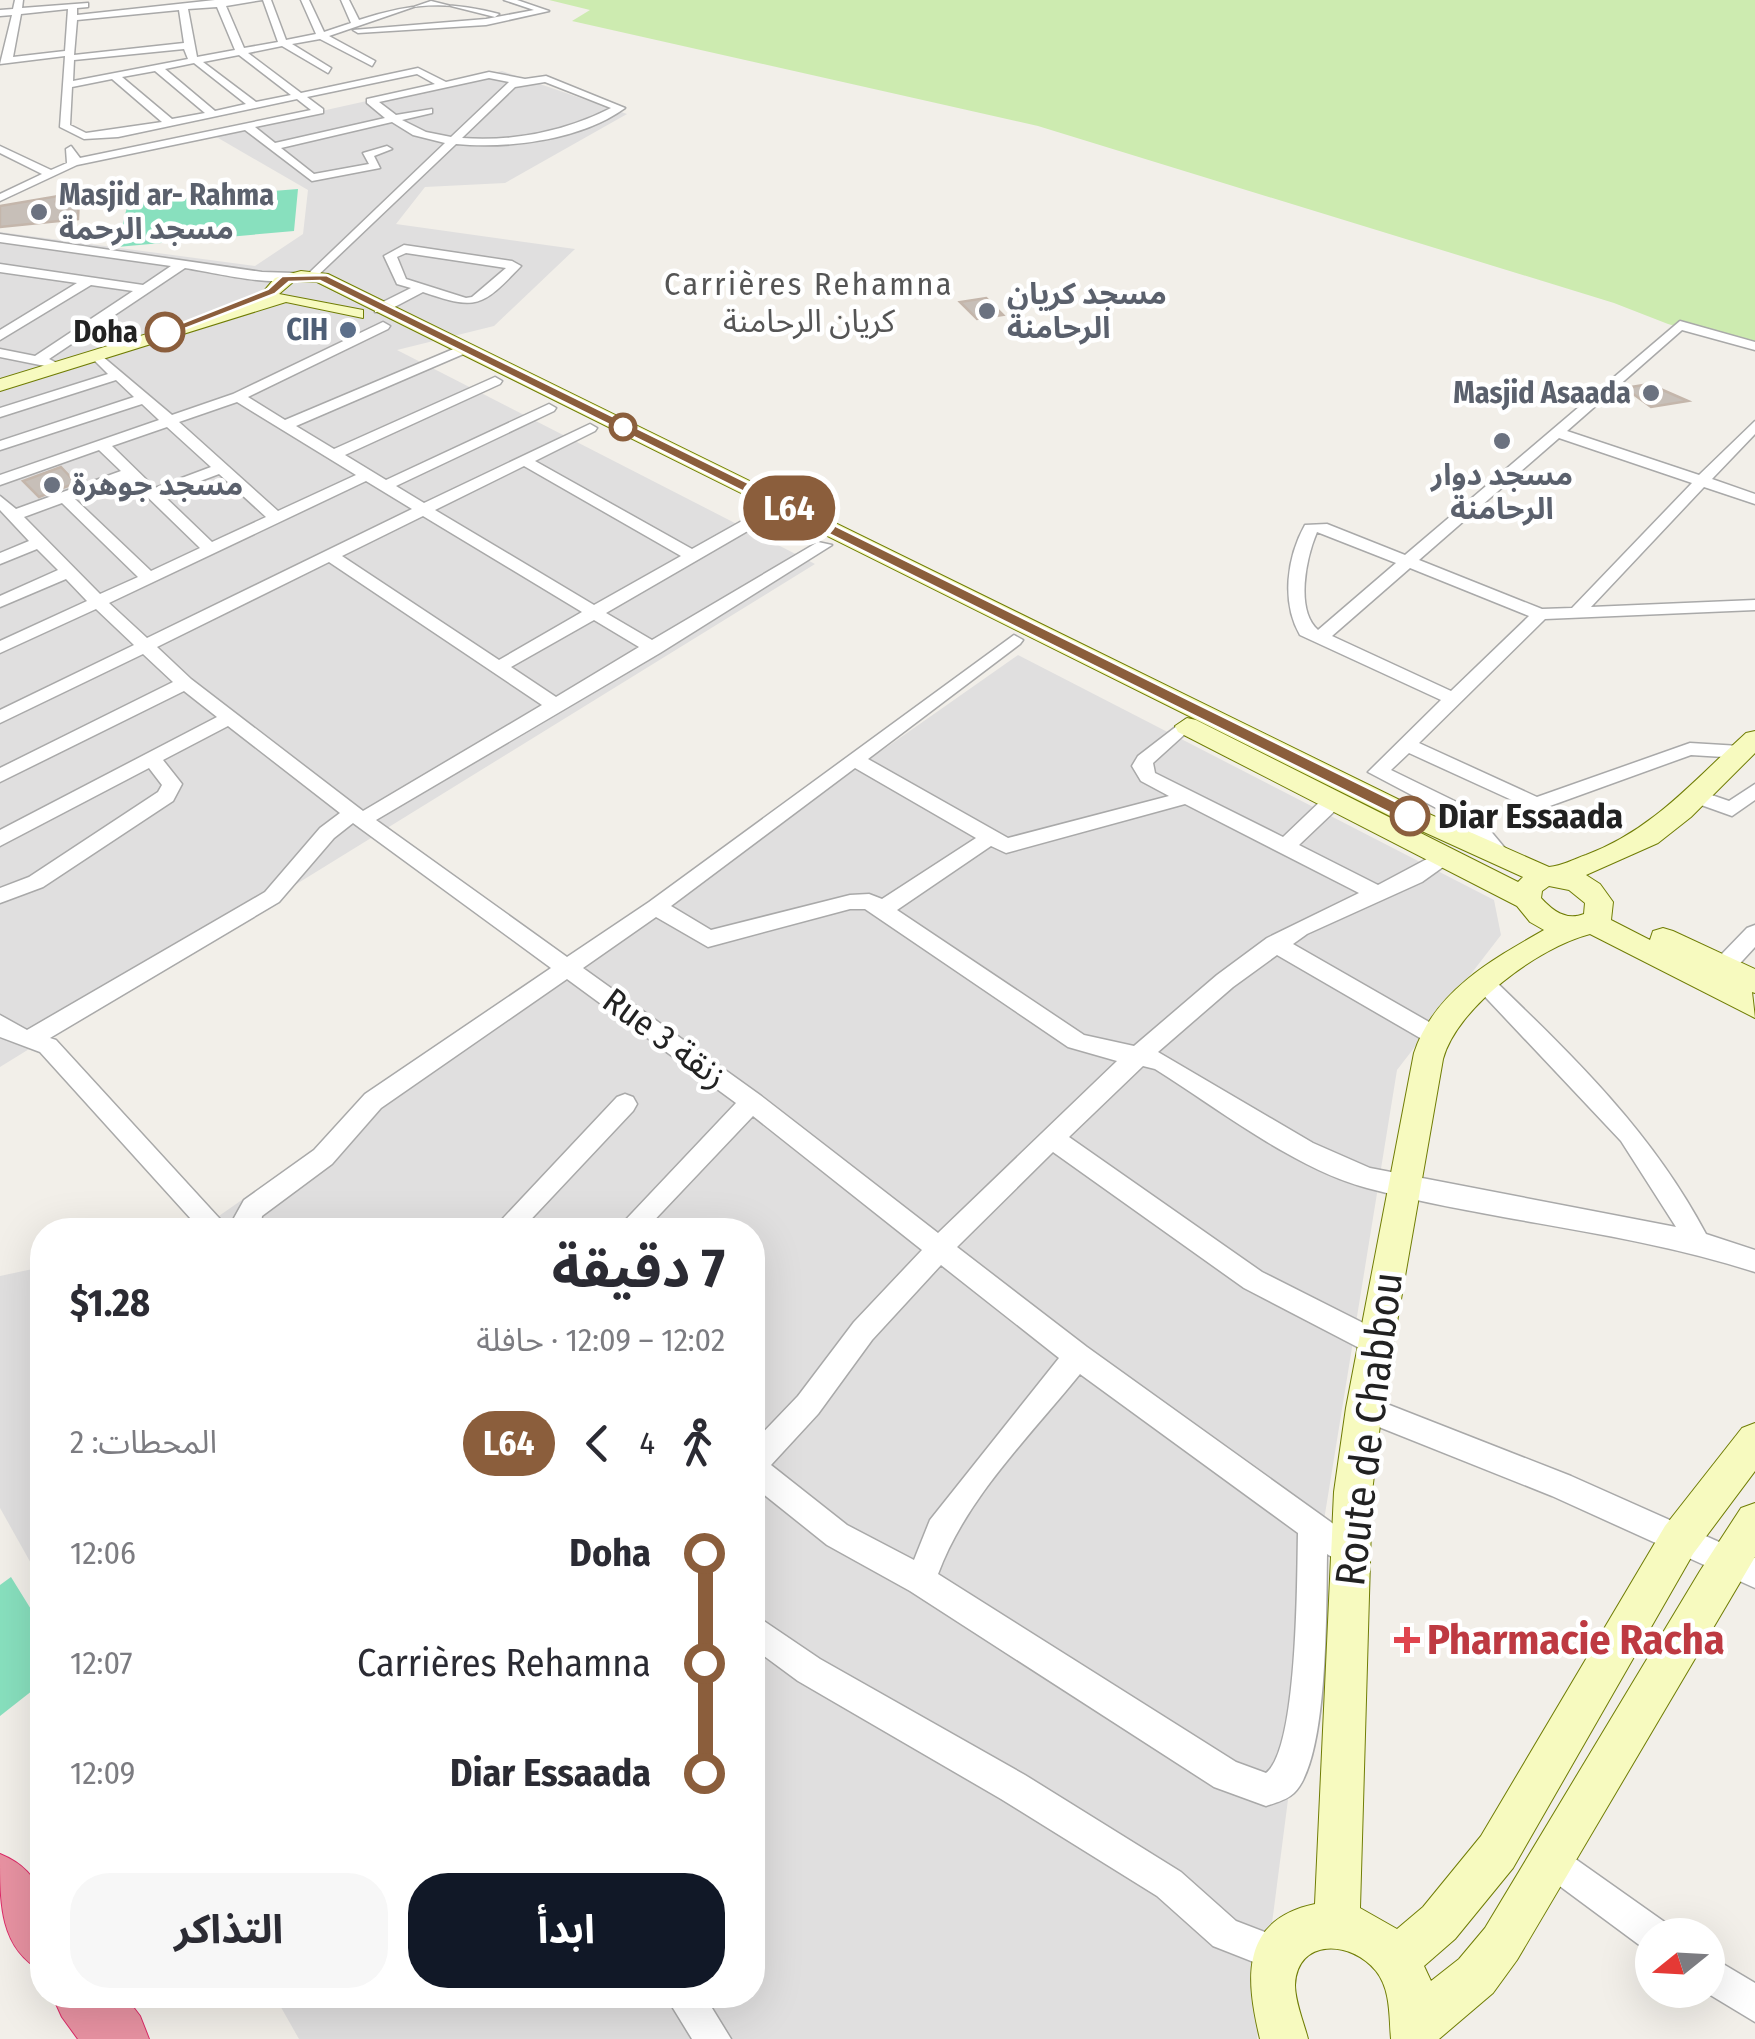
<!DOCTYPE html>
<html lang="ar">
<meta charset="utf-8">
<style>
body{margin:0;font-family:"Fira Sans Condensed","Noto Sans Arabic",sans-serif;background:#f7f7f7;color:#2b2b33;direction:rtl;height:100vh;display:flex;flex-direction:column;font-size:38px;white-space:nowrap}
*{box-sizing:border-box;margin:0}
p{font-size:32px;color:#7c7c81}
.icon{flex:none;width:55px;height:55px;fill:none;stroke:currentColor;stroke-width:2;stroke-linecap:round;stroke-linejoin:round}
.map{position:relative;flex:1;overflow:hidden;direction:ltr}
.panel{position:absolute;left:30px;top:1218px;width:735px;height:790px;display:flex;flex-direction:column;background:#fff;border-radius:40px;box-shadow:0 10px 40px #0002;direction:rtl}
.panel>*{flex:none}
.badge{padding:0 20px;border-radius:32px;font-size:35px;line-height:65px}
.needle{width:65px;rotate:252deg}
.tools{position:absolute;left:1635px;top:1918px;display:grid;gap:20px}
.tools a{display:grid;place-items:center;width:90px;height:90px;border-radius:50%;background:#fff;box-shadow:0 10px 40px #0002;font-size:50px}
.map>.badge{position:absolute;translate:-50% -50%;box-shadow:0 0 0 5px #fff}
.legs{display:flex;align-items:center;gap:15px;height:110px;padding:0 40px;font-size:32px}
.legs p{margin-inline-start:auto}
.head{display:flex;align-items:center;justify-content:space-between;height:170px;padding:0 40px}
h1{font-size:55px;font-weight:700;line-height:75px}
.cta{display:flex;gap:20px;margin-top:auto;padding:20px 40px}
.cta a{flex:1;height:115px;border-radius:40px;background:#111827;color:#fff;font-size:40px;font-weight:700;line-height:115px;text-align:center}
.cta a+a{background:#f7f7f7;color:#2b2b33}
ul{padding:0 40px;list-style:none}
li{display:flex;align-items:center;gap:35px;height:110px;font-size:38px}
li i{display:grid;place-items:center;width:15px;height:100%;margin:0 12px;background:currentColor}
li i::after{content:'';width:25px;height:25px;margin:-12px;border:8px solid;border-radius:50%;background:#fff}
li p{margin-inline-start:auto}
li:first-child i{background:linear-gradient(#0000 50%,currentColor 0)}
li:last-child i{background:linear-gradient(currentColor 50%,#0000 0)}
.map>svg:first-child{display:block}
.residential{fill:#e0dfdf}
.grass{fill:#cdebb0}
.pitch{fill:#88e0be}
.building{fill:#c7bfb8;stroke:#c4b6ab;stroke-width:2.5}
.lines{fill:none;stroke-linecap:round;stroke-linejoin:round}
.street-casing{stroke:#a9a9a9;stroke-width:3}
.secondary-casing{stroke:#707d05;stroke-width:2}
.highway-casing{stroke:#dc2a67;stroke-width:2}
.street{fill:#fff;fill-rule:evenodd}
.secondary{fill:#f7fabf;fill-rule:evenodd}
.highway{fill:#e892a2;fill-rule:evenodd}
.line-1{fill:#8b5e3c;stroke:#fff;stroke-width:2.5}
.worship-dot{fill:#6b7280;stroke:#fff;stroke-width:4}
.service-dot{fill:#5c6f8a;stroke:#fff;stroke-width:4}
.stop-1-dot{fill:#fff;stroke:#8b5e3c;stroke-width:5}
.health-dot{fill:#e0444e;stroke:#fff;stroke-width:4}
.labels{text-anchor:middle;dominant-baseline:central;stroke-width:9;stroke-linejoin:round;paint-order:stroke}
.far-worship-label{font-size:30px;font-weight:bold;fill:#5b616d;stroke:#fff;text-anchor:start}
.far-service-label{font-size:30px;font-weight:bold;fill:#4e5e75;stroke:#fff;text-anchor:end}
.far-stop-label{font-size:30px;font-weight:bold;fill:#222;stroke:#fff;text-anchor:end}
.far-neighbourhood-label{font-size:32px;letter-spacing:2.5px;fill:#555;stroke:#fff}
.stop-label{font-size:35px;font-weight:bold;fill:#222;stroke:#fff;text-anchor:start}
.street-label{font-size:35px;fill:#222;stroke:#fff}
.near-street-label{font-size:42px;fill:#222;stroke:#fff}
.near-health-label{font-size:42px;font-weight:bold;fill:#be3a42;stroke:#fff;text-anchor:start}
</style>
<div class="map">
<svg width="1755" height="2039" viewBox="0 0 1755 2039">
<rect width="100%" height="100%" fill="#f2efe9"/>
<path class="residential" d="M502,71L627,114L505,183L425,187L396,224L575,249L494,326L397,350L815,564L0,1067V232L255,266L303,234L308,190L213,135Z
M1018,655L1494,900L1501,935L1397,1070L1325,1514L1257,2039H299L274,1995H752V1230H199Z
M42,1267V1583L0,1508V1276Z"/>
<path class="grass" d="M549,0H1755V348L1668,324L1614,303L1038,126L572,21L590,10Z"/>
<path class="pitch" d="M298,189L294,231L117,247L128,203Z
M11,1577L42,1627V1683L0,1716V1585Z"/>
<path class="building" d="M58,196L56,201L79,199L78,219L0,227V206Z
M986,298L1003,315L977,319L960,302Z
M1649,384L1688,401L1651,407L1625,388Z
M61,467L76,483L39,497L23,481Z"/>
<g class="lines">
<defs>
<path id="street" d="M15,0H23L22,8L88,3V7L77,8V15L215,0H262L226,6L244,48L278,42L263,0H271L286,40L316,34L301,0H309L324,32L351,23L341,0H349L359,20C409,3 448,0 499,14L495,17L431,1L329,36L375,61L372,66L320,39L292,44L331,68L328,73L282,46L248,53L301,93L418,68L446,82L489,72L525,79L546,76L625,108C581,140 509,149 456,144L313,280L307,276L309,273L445,143L413,135L392,122L281,148L314,174L369,164L363,153L387,146L392,149L374,156L380,168L312,181L245,130L77,165L0,201V194L42,174L0,153V146L51,170L67,163L66,149L71,146L80,158L311,110L297,99L118,137L84,139L60,127L65,56L0,64L12,15L0,16V10L13,9ZM217,7L235,50L197,57L188,9ZM68,9L65,51L13,57L21,14ZM179,10L184,43L74,55L77,20ZM184,49L188,59L73,81L74,60ZM239,55L291,95L256,102L203,62ZM194,63L246,104L215,111L165,69ZM155,71L205,113L172,119L122,77ZM417,74L435,84L367,99V103L385,118L275,143L255,127L323,113V109L307,97ZM489,78L509,82L451,137L426,132L402,120L432,113V109L396,115L379,102ZM112,79L162,122L86,133L70,125L72,87ZM545,82L611,108C566,131 513,142 462,138L515,87Z
M504,0H517L549,11L486,25L358,33L353,30L486,19L534,10Z
M0,234L262,272L294,273L300,277C278,289 212,272 185,268L49,359L57,363L50,367L0,357V349L35,356L133,291L91,285L0,340V330L77,283L0,272V264L143,285L171,266L0,242Z
M404,245L512,261L521,266C481,308 476,310 423,292L385,312H375V306L411,288L397,284L384,256ZM406,253L506,268L472,297L466,298L406,279L397,257Z
M1680,321L1755,342V350L1682,330L1567,431L1699,475L1755,421V434L1712,479L1755,494V504L1704,487L1591,607L1755,600V610L1545,619L1419,743L1537,797L1690,743L1740,746L1749,752L1740,758L1691,755L1536,811L1409,753L1391,770L1473,810L1514,859L1504,866L1497,864L1459,820L1368,772L1441,700L1300,635C1281,602 1287,557 1305,525L1327,524L1405,555ZM1559,438L1692,483L1572,608L1542,609L1419,560ZM1317,532L1396,563L1318,630C1295,610 1306,558 1317,532ZM1410,568L1529,616L1451,691L1332,636Z
M383,322L390,326L388,329L248,397L285,420L463,345L468,346V352L296,426L334,449L495,377L502,381L500,384L345,455L386,480L549,404L556,408L554,411L396,486L424,503L590,424L597,428L595,431L535,461L692,549L758,512H770V518L606,613L652,640L818,542L832,545L660,653L376,820L567,957L649,902L1014,635L1023,640L1020,644L868,759L1008,838L1169,796L1141,781L1132,766L1138,756L1186,719L1195,725L1153,763L1155,773L1283,837L1326,796H1340L1343,801L1340,806L1299,845L1378,885L1440,852H1454L1457,857L1422,882L1307,934L1293,944L1443,1030L1446,1036L1443,1042H1427L1277,955L1233,987L1158,1052L1313,1143L1370,1168L1676,1227L1621,1141L1473,984L1476,978H1492C1574,1057 1652,1132 1706,1234L1755,1250V1272C1629,1231 1495,1222 1367,1188C1295,1169 1219,1109 1155,1069L1143,1066L1069,1137L1262,1272L1385,1334L1389,1343L1385,1352L1376,1355L1367,1352L1244,1288L1053,1152L957,1247L1087,1347L1360,1543L1365,1553L1360,1563L1350,1568L1327,1554C1326,1605 1329,1759 1294,1793C1287,1800 1275,1803 1266,1806L1214,1787L910,1591L827,1545L752,1485V1444L798,1396L854,1322L922,1250L753,1116L645,1230H616L736,1103L567,979L381,1108L332,1164L262,1216L260,1230H234V1218L244,1200L314,1150L365,1094L551,968L353,823L334,838L279,902L50,1038L56,1040L230,1230H201L40,1052L0,1037V1015L27,1030L265,892L320,828L340,813L228,726L163,760L182,784L173,801L43,887L0,903V888L29,877L158,792L162,785L149,768L0,846V830L217,717L184,691L0,782V768L173,682L143,654L0,723V710L134,645L96,609L0,653V641L87,601L66,579L0,607V596L58,570L37,549L0,564V553L29,541L0,510V496L16,509L121,471L99,450L0,485V475L159,420L142,404L0,450V441L134,397L116,380L0,417V408L108,374L89,355L96,351L172,415L233,394ZM237,402L356,475L278,511L179,422ZM167,427L211,467L155,488L112,446ZM524,466L681,556L594,605L435,510ZM219,474L266,517L212,542L163,495ZM129,479L200,548L151,571L75,499ZM366,481L412,509L147,638L109,603ZM62,503L138,577L100,594L24,517ZM423,516L582,612L499,660L342,556ZM329,562L542,705L363,811L191,679L157,647ZM594,620L639,647L556,697L511,667ZM855,768L976,838L882,899L869,894L850,895L711,930L671,906ZM1185,804L1359,893L1267,938L1217,975L1134,1046L1084,1035L897,910L991,846L1006,853ZM850,909H865L1068,1047L1117,1061L938,1233L760,1095L583,968L656,917L708,947ZM941,1265L1059,1358L930,1520L914,1560L847,1525L771,1465L818,1414L872,1340ZM1080,1374L1298,1533C1297,1578 1298,1749 1266,1773L1236,1762L938,1574C966,1498 1030,1436 1080,1374Z
M1755,784V800L1732,816L1690,801L1687,796L1697,790L1729,801Z
M1755,925V947L1732,972H1716L1713,966L1716,960L1747,928Z
M625,1094L633,1097L637,1104L633,1111L521,1230H492L617,1097Z
M1364,1395L1571,1476L1755,1558V1588L1552,1496L1354,1417L1350,1408L1354,1399Z
M752,1613L820,1659L1025,1775L1181,1872L1236,1921L1291,1942L1297,1954L1291,1966L1279,1972L1213,1946L1157,1896L1001,1799L798,1681L752,1647Z
M1550,1841L1666,1923L1671,1935H1652V1952L1642,1947L1538,1870L1533,1858L1538,1846Z
M1708,1955L1755,1983V2022L1702,1990H1708Z
M665,1995H704L731,2039H692Z"/>
<path id="secondary" d="M301,271L328,274L1420,810L1549,867C1562,866 1574,859 1586,855C1653,830 1694,780 1746,733L1755,731V753L1691,817L1658,843L1586,875L1600,884L1613,902L1611,920L1650,940L1653,931L1663,928L1673,931L1755,969V993L1752,992L1755,1018L1590,934C1539,947 1457,1007 1443,1059L1382,1408L1372,1492L1360,1908L1397,1929L1423,1907L1481,1836L1665,1526L1742,1428L1755,1423V1471L1693,1554L1513,1868L1455,1939L1424,1966L1431,1981L1459,1959L1485,1928L1700,1571L1741,1508L1755,1503V1557L1517,1960L1493,1993L1439,2039H1391C1389,2016 1391,1990 1376,1971C1351,1940 1297,1938 1295,1985C1295,2002 1304,2023 1308,2039H1260C1246,1980 1239,1920 1315,1904L1334,1492L1346,1408L1414,1053C1434,992 1491,960 1544,930L1530,922L1517,906L1178,732L1175,726L1187,718L1196,720L1518,882L1523,877L1402,822L317,282H293L279,294L363,310V318L286,302L0,391V379L271,296L264,291L275,278ZM1549,886L1569,890L1585,903L1584,914C1566,921 1553,911 1541,898L1542,891Z"/>
<path id="highway" d="M0,1854C54,1876 45,1921 42,1971C0,1948 0,1905 0,1854Z
M52,1995H124L140,2016L149,2039H78L62,2017Z"/>
</defs>
<use href="#street" class="street-casing"/>
<use href="#secondary" class="secondary-casing"/>
<use href="#highway" class="highway-casing"/>
<use href="#street" class="street"/>
<use href="#secondary" class="secondary"/>
<use href="#highway" class="highway"/>
</g>
<path class="line-1" d="M326,275L1417,812L1419,816L1410,822L1404,820L320,281L289,282L275,294L169,335L159,332L268,289L282,276Z"/>
<g class="worship-dot">
<circle cx="39" cy="212" r="10"/>
<circle cx="987" cy="311" r="10"/>
<circle cx="1651" cy="393" r="10"/>
<circle cx="1502" cy="441" r="10"/>
<circle cx="52" cy="485" r="10"/>
</g>
<circle class="service-dot" cx="348" cy="330" r="10"/>
<g class="stop-1-dot">
<circle cx="165" cy="332" r="18"/>
<circle cx="623" cy="427" r="12"/>
<circle cx="1410" cy="816" r="18"/>
</g>
<path class="health-dot" d="M1402 1625h10v10h10v10h-10v10h-10v-10h-10v-10h10z"/>
<g class="labels">
<g class="far-worship-label">
<text x="59" y="195">Masjid ar- Rahma<tspan x="59" dy="34">مسجد الرحمة</tspan></text>
<text x="1007" y="294">مسجد كريان<tspan x="1007" dy="34">الرحامنة</tspan></text>
<text x="1631" y="393" text-anchor="end">Masjid Asaada</text>
<text x="1502" y="475" text-anchor="middle">مسجد دوار<tspan x="1502" dy="34">الرحامنة</tspan></text>
<text x="72" y="485">مسجد جوهرة</text>
</g>
<g class="far-service-label">
<text x="328" y="330">CIH</text>
</g>
<g class="far-stop-label">
<text x="138" y="332">Doha</text>
</g>
<g class="far-neighbourhood-label">
<text x="809" y="284">Carrières Rehamna<tspan x="809" dy="37">كريان الرحامنة</tspan></text>
</g>
<g class="stop-label">
<text x="1438" y="816">Diar Essaada</text>
</g>
<g class="street-label">
<text transform="translate(665 1038) rotate(36)">Rue 3 زنقة</text>
</g>
<g class="near-street-label">
<text transform="translate(1369 1429) rotate(-83)">Route de Chabbou</text>
</g>
<g class="near-health-label">
<text x="1427" y="1640">Pharmacie Racha</text>
</g>
</g>
</svg>
<div class="tools">
<a><svg class="needle" viewBox="-14 -14 28 28"><path d="M0-13l5 13h-10z" fill="#e53935"/><path d="M0 13l5-13h-10z" fill="#7c7c81"/></svg></a>
</div>
<b class="badge" style="left:789px;top:508px;background:#8b5e3c;color:#fff">L64</b>
<section class="panel">
<div class="head"><div><h1>7 دقيقة</h1><p>12:02 – 12:09 · حافلة</p></div><b>$1.28</b></div>
<div class="legs"><svg class="icon" aria-label="walk" viewBox="0 0 24 24"><circle cx="13" cy="4" r="2"/><path d="M13 8l-2 6 4 7M11 14l-3 7M7 12l3-4h3l4 4"/></svg>4<svg class="icon" aria-label="back" viewBox="0 0 24 24"><path d="M15 5l-7 7 7 7"/></svg><b class="badge" style="background:#8b5e3c;color:#fff">L64</b><p>المحطات: 2</p></div>
<ul>
<li><i style="color:#8b5e3c"></i><b>Doha</b><p>12:06</p></li>
<li><i style="color:#8b5e3c"></i><span>Carrières Rehamna</span><p>12:07</p></li>
<li><i style="color:#8b5e3c"></i><b>Diar Essaada</b><p>12:09</p></li>
</ul>
<div class="cta"><a>ابدأ</a><a>التذاكر</a></div>
</section>
</div>
